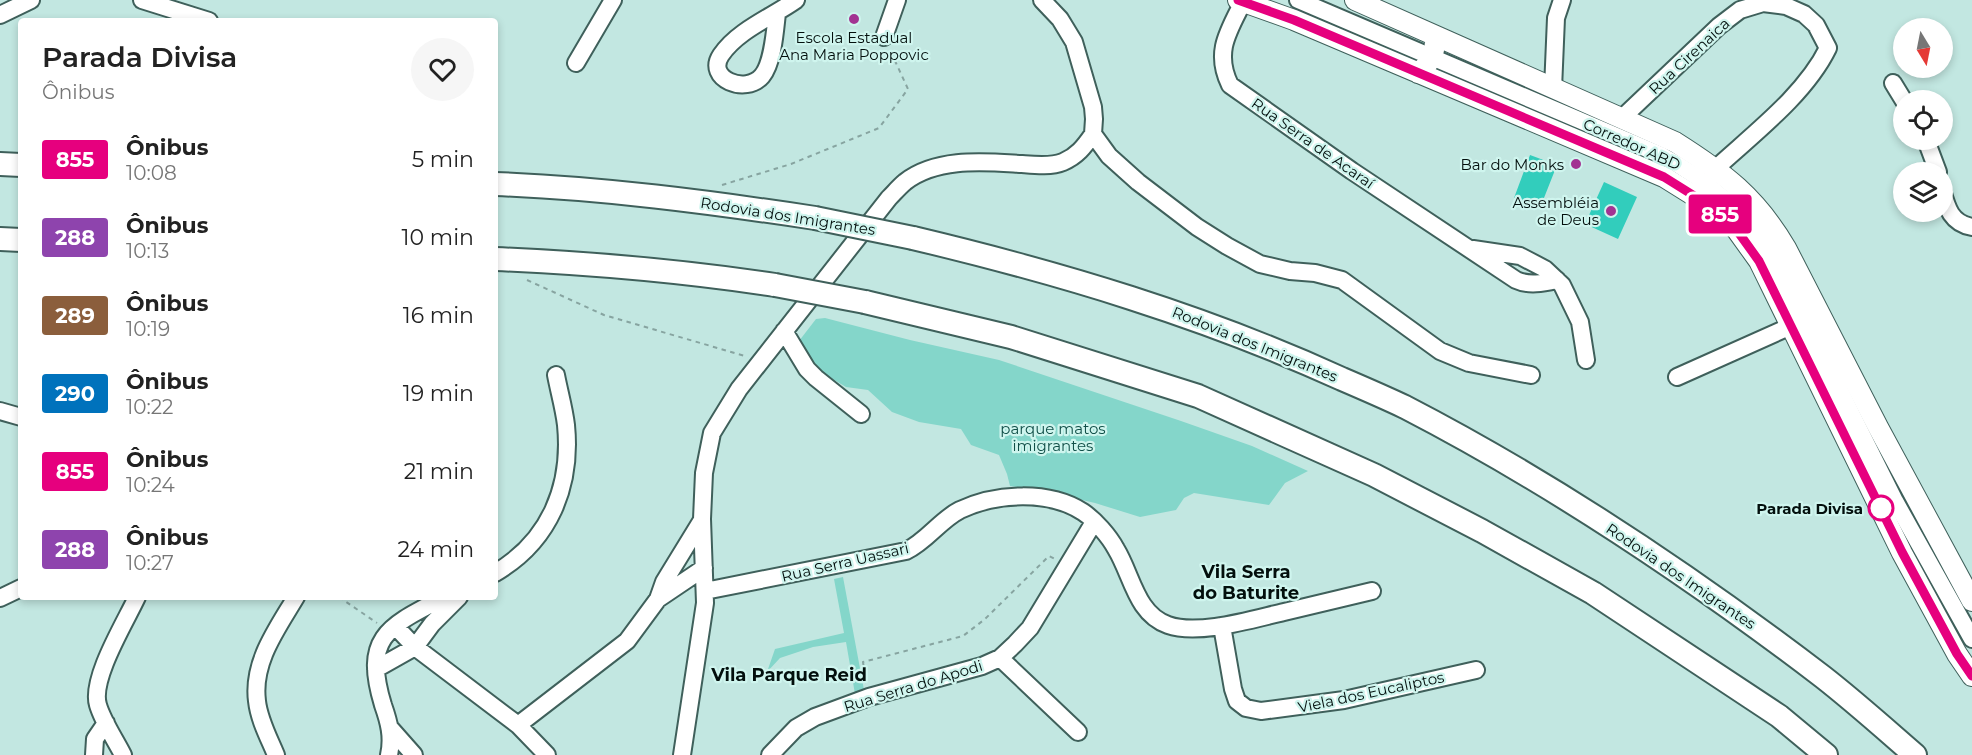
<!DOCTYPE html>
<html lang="pt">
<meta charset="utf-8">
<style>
body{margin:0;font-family:Montserrat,sans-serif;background:#f6f6f6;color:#222;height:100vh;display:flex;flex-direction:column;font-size:22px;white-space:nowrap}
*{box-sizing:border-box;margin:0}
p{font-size:20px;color:#767676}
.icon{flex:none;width:33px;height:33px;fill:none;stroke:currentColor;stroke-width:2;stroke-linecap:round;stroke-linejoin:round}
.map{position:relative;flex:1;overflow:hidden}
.side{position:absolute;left:18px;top:18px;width:480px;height:582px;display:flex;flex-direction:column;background:#fff;border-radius:6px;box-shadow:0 3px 9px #0003}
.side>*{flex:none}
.badge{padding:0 12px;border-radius:4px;font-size:21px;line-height:39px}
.needle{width:39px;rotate:170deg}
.controls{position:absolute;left:1893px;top:18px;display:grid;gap:12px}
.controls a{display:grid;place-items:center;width:60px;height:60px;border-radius:50%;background:#fff;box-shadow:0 3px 9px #0003;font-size:30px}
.map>.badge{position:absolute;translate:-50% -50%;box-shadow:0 0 0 3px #fff}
.round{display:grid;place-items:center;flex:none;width:63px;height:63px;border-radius:32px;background:#f6f6f6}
.summary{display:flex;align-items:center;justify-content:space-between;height:102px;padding:0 24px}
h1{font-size:28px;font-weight:600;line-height:45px}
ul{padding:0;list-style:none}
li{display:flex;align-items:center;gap:18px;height:78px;padding:0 24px}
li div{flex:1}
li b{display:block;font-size:22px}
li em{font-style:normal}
li .badge{min-width:66px;font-weight:700;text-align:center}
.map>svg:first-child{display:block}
.green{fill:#84d6ca}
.building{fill:#32cdbc}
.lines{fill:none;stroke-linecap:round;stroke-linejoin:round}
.minor-casing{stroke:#3f605b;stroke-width:20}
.major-casing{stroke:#3f605b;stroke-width:22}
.highway-casing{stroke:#3f605b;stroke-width:26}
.path{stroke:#87a4a0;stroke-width:2;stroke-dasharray:4.5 4.5;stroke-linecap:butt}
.minor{stroke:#fff;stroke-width:16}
.major{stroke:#fff;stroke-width:20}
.highway{stroke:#fff;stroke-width:22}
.highway-bridge-casing{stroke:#3f605b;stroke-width:26;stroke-linecap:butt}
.highway-bridge{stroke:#fff;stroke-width:22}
.line-casing{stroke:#fff;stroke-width:14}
.line{stroke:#e6007e;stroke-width:9}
.poi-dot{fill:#a23392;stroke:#cff5ee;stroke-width:2}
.stop-dot{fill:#fff;stroke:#e6007e;stroke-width:3}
.labels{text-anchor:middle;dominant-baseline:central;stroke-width:4.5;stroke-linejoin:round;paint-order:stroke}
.poi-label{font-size:15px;fill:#030f0d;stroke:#cff5ee;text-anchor:end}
.street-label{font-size:15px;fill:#030f0d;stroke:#cff5ee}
.park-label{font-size:15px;fill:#104f48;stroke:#cff5ee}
.stop-label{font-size:15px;font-weight:bold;fill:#030f0d;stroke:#cff5ee;text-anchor:end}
.quarter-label{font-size:18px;font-weight:bold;fill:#030f0d;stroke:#cff5ee}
</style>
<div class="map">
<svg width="1972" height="755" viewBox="0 0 1972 755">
<rect width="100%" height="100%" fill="#c2e7e1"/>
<path class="green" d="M825,318L910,340L999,360L1181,421L1252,446L1308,471L1285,483L1269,505L1194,493L1184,498L1176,510L1140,517L1095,503L1052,493L1010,486L1007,474L999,455L971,445L961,429L919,422L892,412L868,390L846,387L806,363L799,341L816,319Z
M843,577L864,690L855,694L846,642L813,647L780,658L767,672L775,649L844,633L834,579Z"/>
<path class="building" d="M1530,155L1557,165L1540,208L1514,198Z
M1604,182L1637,197L1618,239L1585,224Z"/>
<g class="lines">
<defs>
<path id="minor" d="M142,0L209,21
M1042,0L1060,19L1074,42L1093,107L1094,119L1093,134L1109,156L1138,182L1197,227L1227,246L1260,264L1290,271L1315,273L1342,280L1440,351L1469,363L1531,375
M1298,0L1661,155C1709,181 1740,209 1772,254L1895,501L1972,639
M1243,2C1228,32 1214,52 1230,85L1352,171L1516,280C1529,286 1543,283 1557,280
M777,13C775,30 773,63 762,76C746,95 705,79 721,55C738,30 772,17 796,0
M0,15L31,0
M884,37L897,0
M576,63L613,0
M1893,83L1904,101
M1553,89L1556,18L1562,0
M1622,118L1719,26L1740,10L1763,3L1786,6L1804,14L1816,25L1828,48C1805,95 1753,134 1715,169
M1926,140L1938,172
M1942,190C1947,208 1951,223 1972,227
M1473,249L1520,256L1545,269L1562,285L1580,322L1586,360
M784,331L807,369L816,378L861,414
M1677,377L1791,326
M0,411L21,417
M495,573C550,541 572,486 566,425C564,408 559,391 556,375
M705,591L906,551C927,541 940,520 960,510C996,493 1049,490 1083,512C1095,520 1109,536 1116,549C1132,575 1136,614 1168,625C1198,636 1253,619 1284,612C1313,605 1343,598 1372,591
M0,598L21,588
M658,599L704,568
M395,626L415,647L518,725L547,755
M1222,626L1233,689L1237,701L1246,708L1261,711L1344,700L1476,670
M1000,658L1078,732
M376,669L415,647L432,624L459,597
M518,725L627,641L658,599L664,582L702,520
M391,729L414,755
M94,755L95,739L106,723
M123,755C115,739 103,722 98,705C90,679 126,621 137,597
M276,755C269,738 259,720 257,701C252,662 277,629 296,597
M389,755C393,737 389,722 383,705C362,636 389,626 445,597
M682,755L705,603L702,519L704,473L712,433L739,389L889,198C894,193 899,187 905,182C937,157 985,162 1022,164C1034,165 1051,167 1063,162C1077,156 1084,147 1093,134
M770,755L796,728L815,717L869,697L982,666L1000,658L1015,644L1030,628L1094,522"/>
<path id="major" d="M1238,0L1294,20L1664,177L1712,207L1736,229L1759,261L1902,553L1957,654L1972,676
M1355,0L1675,142C1724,173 1756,197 1786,248L1878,427L1972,601
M1418,73C1431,63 1436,52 1435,36"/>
<path id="highway" d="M0,164L21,165
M495,184C602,188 709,202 815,218
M913,238C1060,273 1204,316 1342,379C1363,388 1384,397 1405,407C1552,483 1692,577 1823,677C1855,702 1885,729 1915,755
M0,239L21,240
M495,259C589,263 682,271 775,285
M865,302L1011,337L1198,396L1374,475L1482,531L1593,593L1779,716L1826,755"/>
</defs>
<use href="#minor" class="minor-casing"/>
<use href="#major" class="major-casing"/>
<use href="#highway" class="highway-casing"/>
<path class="path" d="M722,185L791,164L879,128L908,89L890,50
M527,280L604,315L745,356
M339,597L377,623
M866,683L863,662L963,636L985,619L1049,556L1055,559"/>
<use href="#minor" class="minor"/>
<use href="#major" class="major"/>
<use href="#highway" class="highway"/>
<defs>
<path id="highway-bridge" d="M815,218L913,238
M775,285L865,302"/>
</defs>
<use href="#highway-bridge" class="highway-bridge-casing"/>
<use href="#highway-bridge" class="highway-bridge"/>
</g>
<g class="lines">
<defs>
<path id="line" d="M1238,0L1294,20L1664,177L1712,207L1736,229L1759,261L1902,552L1957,654L1972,676"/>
</defs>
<use href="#line" class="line-casing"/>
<use href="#line" class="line"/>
</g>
<g class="poi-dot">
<circle cx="854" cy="19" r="6"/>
<circle cx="1576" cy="164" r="6"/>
<circle cx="1611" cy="211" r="6"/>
</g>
<circle class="stop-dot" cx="1881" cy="508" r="12"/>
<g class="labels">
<g class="poi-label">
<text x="854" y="37" text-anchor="middle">Escola Estadual<tspan x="854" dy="17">Ana Maria Poppovic</tspan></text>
<text x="1564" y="164">Bar do Monks</text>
<text x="1599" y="202">Assembléia<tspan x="1599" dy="17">de Deus</tspan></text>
</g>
<g class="street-label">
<text transform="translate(1689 56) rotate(-43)">Rua Cirenaica</text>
<text transform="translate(1313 143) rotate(35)">Rua Serra de Acaraí</text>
<text transform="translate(1632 144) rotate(24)">Corredor ABD</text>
<text transform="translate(788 216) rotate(9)">Rodovia dos Imigrantes</text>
<text transform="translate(1255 344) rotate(22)">Rodovia dos Imigrantes</text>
<text transform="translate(845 562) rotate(-13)">Rua Serra Uassari</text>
<text transform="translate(1681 576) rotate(34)">Rodovia dos Imigrantes</text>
<text transform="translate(913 686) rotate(-17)">Rua Serra do Apodi</text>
<text transform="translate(1371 692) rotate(-12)">Viela dos Eucaliptos</text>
</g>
<g class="park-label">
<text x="1053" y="428">parque matos<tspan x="1053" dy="17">imigrantes</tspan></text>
</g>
<g class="stop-label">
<text x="1863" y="508">Parada Divisa</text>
</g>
<g class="quarter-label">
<text x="1246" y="572">Vila Serra<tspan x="1246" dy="21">do Baturite</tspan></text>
<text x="789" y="675">Vila Parque Reid</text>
</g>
</g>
</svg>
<div class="controls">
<a><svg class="needle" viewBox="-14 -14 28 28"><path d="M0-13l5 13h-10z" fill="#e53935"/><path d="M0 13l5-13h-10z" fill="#767676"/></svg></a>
<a><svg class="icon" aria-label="locate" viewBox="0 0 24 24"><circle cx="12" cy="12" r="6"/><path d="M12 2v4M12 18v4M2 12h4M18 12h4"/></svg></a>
<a><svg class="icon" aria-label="layers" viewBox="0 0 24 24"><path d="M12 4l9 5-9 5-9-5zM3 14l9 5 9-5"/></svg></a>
</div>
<b class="badge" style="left:1720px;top:214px;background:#e6007e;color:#fff">855</b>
<section class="side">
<div class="summary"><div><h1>Parada Divisa</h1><p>Ônibus</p></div><a class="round"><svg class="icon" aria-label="heart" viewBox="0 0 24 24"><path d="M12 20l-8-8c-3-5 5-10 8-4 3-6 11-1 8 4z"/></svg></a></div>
<ul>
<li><span class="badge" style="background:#e6007e;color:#fff">855</span><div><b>Ônibus</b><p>10:08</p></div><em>5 min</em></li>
<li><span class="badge" style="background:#8e44ad;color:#fff">288</span><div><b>Ônibus</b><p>10:13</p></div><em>10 min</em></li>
<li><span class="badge" style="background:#8b5e3c;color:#fff">289</span><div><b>Ônibus</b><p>10:19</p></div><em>16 min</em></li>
<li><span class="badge" style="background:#0072bc;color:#fff">290</span><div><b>Ônibus</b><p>10:22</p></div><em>19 min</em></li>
<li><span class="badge" style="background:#e6007e;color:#fff">855</span><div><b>Ônibus</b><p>10:24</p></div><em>21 min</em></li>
<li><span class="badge" style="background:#8e44ad;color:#fff">288</span><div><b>Ônibus</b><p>10:27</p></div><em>24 min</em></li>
</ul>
</section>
</div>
